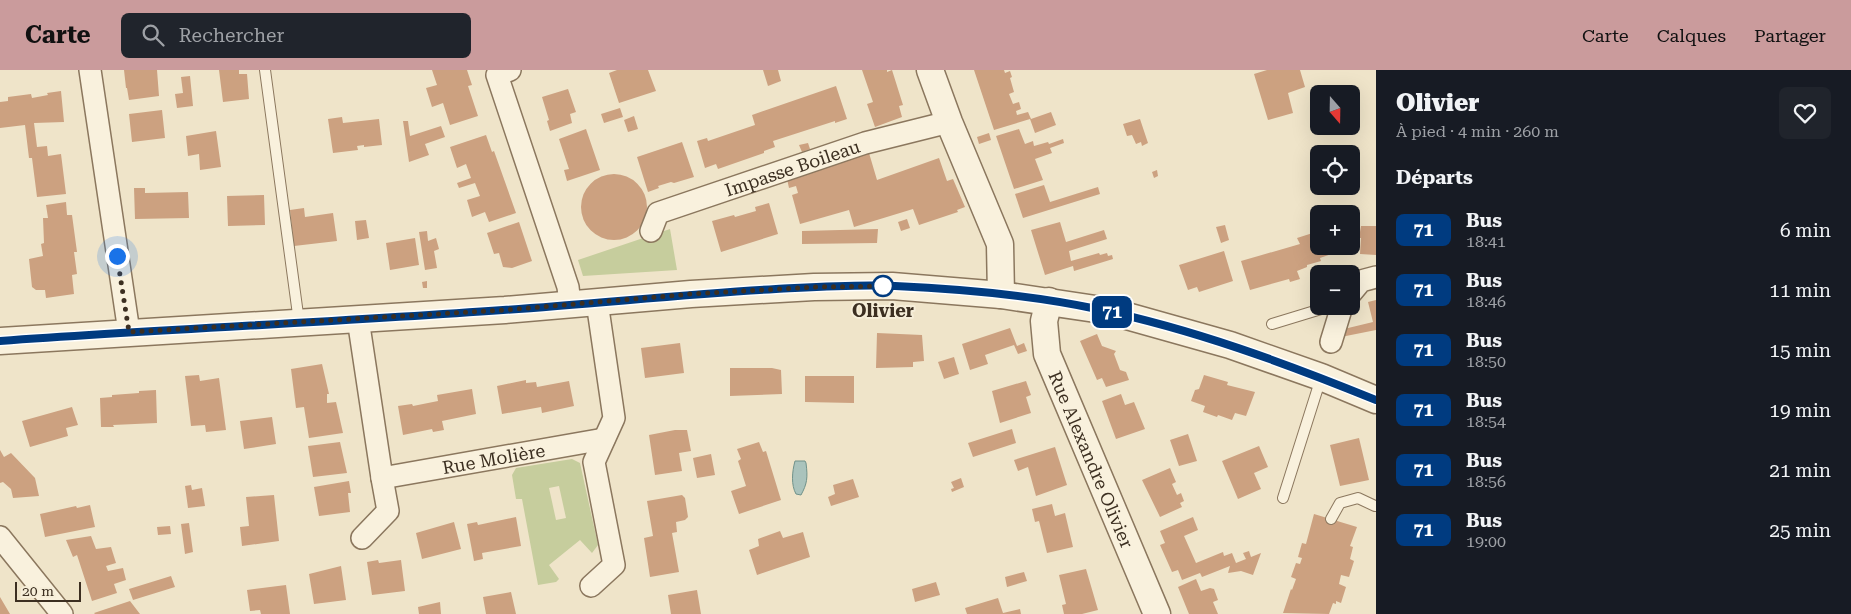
<!DOCTYPE html>
<html lang="fr">
<meta charset="utf-8">
<style>
body{margin:0;font-family:"Roboto Serif",serif;background:#20242c;color:#f1f3f6;height:100vh;display:flex;flex-direction:column;font-size:19px;white-space:nowrap}
*{box-sizing:border-box;margin:0}
p{font-size:16px;color:#9ea1a6}
.icon{flex:none;width:28px;height:28px;fill:none;stroke:currentColor;stroke-width:2;stroke-linecap:round;stroke-linejoin:round}
.map{position:relative;flex:1;overflow:hidden}
.panel{display:flex;flex-direction:column;background:#171b24;width:475px}
.panel>*{flex:none}
.badge{padding:0 10px;border-radius:8px;font-size:18px;line-height:32px}
.needle{width:32px;rotate:160deg}
.controls{position:absolute;left:1310px;top:15px;display:grid;gap:10px}
.controls a{display:grid;place-items:center;width:50px;height:50px;border-radius:8px;background:#171b24;box-shadow:0 5px 20px #0002;font-size:25px}
.scale{position:absolute;left:15px;bottom:12px;width:66px;box-sizing:border-box;padding-left:5px;border:2px solid #3c2f21;border-top:0;font-size:14px;line-height:18px;white-space:nowrap;color:#3c2f21;-webkit-text-stroke:4px #f6eed9;paint-order:stroke}
.you{position:absolute;width:25px;height:25px;margin:-12px;border:4px solid #fff;border-radius:50%;background:#1a73e8;box-shadow:0 0 0 8px #1a73e833}
.map>.badge{position:absolute;translate:-50% -50%;box-shadow:0 0 0 2px #fff}
h2{padding:0 20px;font-size:19px;line-height:45px}
.round{display:grid;place-items:center;flex:none;width:52px;height:52px;border-radius:8px;background:#20242c}
.head{display:flex;align-items:center;justify-content:space-between;height:85px;padding:0 20px}
h1{font-size:24px;font-weight:800;line-height:38px}
ul{padding:0;list-style:none}
li{display:flex;align-items:center;gap:15px;height:60px;padding:0 20px}
li div{flex:1}
li b{display:block;font-size:19px}
li em{font-style:normal}
li .badge{min-width:55px;font-weight:700;text-align:center}
header{display:flex;align-items:center;gap:30px;box-sizing:border-box;height:70px;padding:0 25px;background:#ca9b9c;color:#111}
header strong{font-size:24px}
nav{display:flex;gap:28px;margin-inline-start:auto;font-size:18px}
.search{width:350px;height:45px;background:#20242c;display:flex;align-items:center;gap:12px;box-sizing:border-box;padding:0 18px;border-radius:8px;color:#9ea1a6;font-size:19px}
main{display:flex;flex:1;min-height:0}
.map>svg:first-child{display:block}
.green{fill:#c6cd9d;fill-rule:evenodd}
.water{fill:#aac3bc;stroke:#70928a}
.building{fill:#cca180}
.lines{fill:none;stroke-linecap:round;stroke-linejoin:round}
.service-casing{stroke:#8b775e;stroke-width:12}
.minor-casing{stroke:#8b775e;stroke-width:24}
.tertiary-casing{stroke:#8b775e;stroke-width:29}
.service{stroke:#f9f1dd;stroke-width:10}
.minor{stroke:#f9f1dd;stroke-width:21}
.tertiary{stroke:#f9f1dd;stroke-width:26}
.line-casing{stroke:#fff;stroke-width:11}
.line{stroke:#003b80;stroke-width:8}
.walk{stroke:#3c2f21;stroke-width:5;stroke-dasharray:0 9}
.stop-dot{fill:#fff;stroke:#003b80;stroke-width:2.5}
.labels{text-anchor:middle;dominant-baseline:central;stroke-width:4;stroke-linejoin:round;paint-order:stroke}
.street-label{font-size:18px;fill:#3c2f21;stroke:#f6eed9}
.stop-label{font-size:18px;font-weight:bold;fill:#3c2f21;stroke:#f6eed9}
</style>
<header>
<strong>Carte</strong>
<div class="search"><svg class="icon" aria-label="search" viewBox="0 0 24 24"><circle cx="10" cy="10" r="6"/><path d="M15 15l6 6"/></svg>Rechercher</div>
<nav><a>Carte</a><a>Calques</a><a>Partager</a></nav>
</header>
<main>
<div class="map">
<svg width="1376" height="544" viewBox="0 0 1376 544">
<rect width="100%" height="100%" fill="#efe4c9"/>
<path class="green" d="M670,159L677,200L583,206L578,190Z
M572,389L580,393L598,475L592,483L580,470L549,495L559,509L556,512L538,515L522,429H516L512,405L516,398ZM559,416L566,448L556,450L549,418Z"/>
<path class="water" d="M795,391H805L806,393C808,408 807,414 801,425L796,424C791,415 792,402 795,391Z"/>
<path class="building" d="M124,0H157L159,26L129,30L127,18H126Z
M219,0H239V4H247L249,29L223,32Z
M432,0H467L472,15L468,16L478,46L450,55L443,33L432,37L426,18L437,15Z
M617,0H648L656,21L619,33L609,3Z
M763,0H778L781,11L768,16Z
M862,0H887V2L892,0L903,35L899,36L902,47L875,57L867,34L873,32Z
M974,0H1004L1005,3L1010,1L1012,7L1010,8L1014,22L1009,24L1013,34L1019,32L1021,39L1016,41L1017,45L1028,42L1031,49L1051,42L1056,55L1035,63L1030,49L994,60Z
M1267,0H1300L1305,17L1288,23L1293,43L1268,50L1254,4Z
M190,6L193,36L177,38L175,24L183,23L181,7Z
M836,16L847,49L835,53V51L773,71L775,77L764,81V83L718,99L716,94L705,98L697,71L707,68L708,71L755,55L752,45Z
M568,19L576,42L570,44L572,53L550,61L547,51L549,50L542,27Z
M61,21L64,52L34,53L37,77L47,76L48,86L61,84L66,124L37,127L32,88H29L25,55L0,58V32L8,31V27L31,24L32,28L48,25L47,23Z
M620,38L623,47L604,53L601,44Z
M162,40L165,68L132,72L129,44Z
M634,46L638,59L628,62L624,50Z
M342,47L343,53L379,49L382,75L364,77V75L357,76L358,80L333,83L328,49Z
M1140,49L1148,73L1142,76L1141,72L1136,74L1132,65L1127,66L1123,54Z
M403,51H408L410,66L441,56L445,67L425,74L429,85L409,92Z
M586,59L600,100L567,111L564,100L569,99L559,69Z
M1019,59L1025,74L1033,71L1034,76L1048,72L1049,74L1063,69L1064,73L1050,78L1052,83L1035,89L1043,110L1014,119L996,66Z
M216,61L221,97L200,100L199,84L188,86L186,66Z
M989,63L991,70L979,74L977,67Z
M486,65L492,82L494,81L516,143L489,152L485,142L472,147L467,130L480,126L475,113L459,118L457,113L471,108L466,94L457,98L450,77Z
M682,72L694,107L674,113L671,112L658,116L659,118L648,122L637,87Z
M808,73L810,79L802,82L799,75Z
M869,83L877,110L939,88L947,111L953,109L965,137L957,140L958,142L919,155L913,139L854,157L849,140L800,154L792,125L798,123L796,116L789,118L787,109Z
M1157,100L1158,106L1154,108L1152,102Z
M581 137a33 33 0 1 1 66 0a33 33 0 1 1-66 0Z
M1044,115L1050,132L1098,117L1100,124L1023,148L1015,124Z
M134,118H145V123L188,122L189,148L135,149Z
M264,125L265,155L228,156L227,126Z
M66,132L67,145H72L77,182H74L77,204L72,205L74,224L46,228L45,220H36L32,217L29,189L43,186L41,174L44,173L43,148H48L46,135Z
M769,133L778,164L721,182L712,151L734,145L735,147L756,141L755,137Z
M304,138L305,147L333,143L337,171L294,176L290,140Z
M907,149L910,158L901,161L898,152Z
M366,150L369,168L357,170L355,151Z
M519,152L532,191L512,198L503,197L499,183L494,184L487,163Z
M1060,152L1066,172L1104,160L1107,169L1069,181L1071,191L1099,183L1100,185L1107,183L1108,186L1112,185L1113,189L1074,201L1073,196L1045,205L1031,160Z
M1225,155L1229,170L1221,173L1216,157Z
M1361,156H1376V185L1360,184L1361,168H1359Z
M878,159L877,173L802,174V161Z
M427,161L428,171L436,168L439,179L434,181L437,198L425,200L419,162Z
M1319,161V176H1339L1340,181L1320,188L1321,191L1307,195V197L1297,201L1300,209L1290,212L1289,209L1250,220L1241,191L1300,174L1297,168Z
M415,168L419,195L390,200L386,173Z
M1224,181L1233,211L1199,222L1197,217L1188,220L1179,195Z
M427,211V218H423L422,212Z
M1376,230V260L1341,267L1344,259L1373,252L1368,232Z
M1010,258L1017,276L1024,273L1027,281L1018,284L1014,275L985,285L988,294L970,300L962,274Z
M877,263L922,265L924,291L913,292V297L876,298Z
M1097,264L1102,276L1116,281L1114,284L1120,300L1126,302L1129,310L1106,317L1102,308L1097,310L1080,271Z
M680,273L684,303L645,308L641,278Z
M954,287L959,304L944,309L938,292Z
M322,294L329,324H327V333L336,332L343,363L309,368L304,337L296,338L291,299Z
M730,298H772L781,300L782,324L730,326Z
M199,305L200,311L219,308L226,360L206,362L205,355L191,356L185,306Z
M1204,305L1228,312L1227,315L1255,322L1246,346L1235,343L1232,350L1218,345L1217,347L1203,342L1205,336L1191,331L1195,320L1199,319Z
M805,306H854V333L805,332Z
M526,310V313L536,312L537,317L569,311L574,336L542,343L541,337L502,344L497,316Z
M1026,311L1031,325L1026,327L1031,343L1000,353L992,321Z
M472,319L476,344L442,351L444,360L433,362L432,359L403,365L398,336L412,334L413,336L438,331L437,325Z
M156,320L157,353L113,355L114,357H101L100,328L112,327V325L139,323V321Z
M1121,324L1125,335L1134,332L1145,359L1116,369L1102,331Z
M72,337L78,355L66,358L68,366L30,377L22,351Z
M272,347L276,374L244,379L240,351Z
M1012,359L1016,373L973,387L968,373Z
M675,360H687L691,381L679,383L682,401L655,405L649,365Z
M1188,364L1197,391L1179,396L1170,370Z
M1359,368L1369,410L1340,416L1330,375Z
M340,372L347,403L313,407L308,376Z
M759,372L763,382L766,381L781,430L739,444L731,421L746,416L738,391L741,389L737,379Z
M1259,376L1268,397L1254,403L1261,419L1238,429L1222,391Z
M1055,377L1067,415L1036,426L1028,397L1018,401L1014,390Z
M0,380L4,387L11,383L35,408L39,426L13,428L11,419L3,412L0,413Z
M711,384L715,405L697,408L693,388Z
M1170,398L1176,412L1172,414L1177,425L1181,423L1184,431L1180,433L1182,437L1160,447L1142,410Z
M961,408L964,417L952,422L951,419L954,418L951,412Z
M853,409L859,427L831,436L828,427L835,424L833,415Z
M349,411L351,423H348L350,442L319,446L314,417Z
M191,415L192,420L202,418L205,436L188,438L185,416Z
M274,425L279,471L242,476L240,457L249,456L246,427Z
M682,425L685,428L688,447L685,450L676,452L677,462L672,463L679,502L650,507L644,468L653,466L647,431Z
M1052,434L1055,446L1065,443L1073,477L1047,483L1039,451L1035,452L1032,439Z
M90,435L95,457L45,467L40,444L76,436L77,438Z
M1314,444L1357,457L1350,476L1353,477L1350,489L1354,491L1349,507L1341,505L1339,514L1346,517L1341,533L1336,531V534L1333,533L1329,544L1283,543L1291,519L1292,520L1296,509L1291,507L1296,493L1300,494L1302,488L1298,487L1302,473L1306,474Z
M516,447L521,476L482,483L483,489L474,491L467,454L477,452L478,455Z
M1193,447L1198,460L1184,466L1196,493L1223,482L1224,486L1232,483L1236,493L1246,489L1243,483L1249,481L1251,487L1261,483L1253,505L1241,501L1228,503L1230,496L1202,507L1200,503L1182,510L1178,500L1172,502L1160,475L1165,473L1160,461Z
M454,452L461,479L422,489L416,463Z
M189,453L193,482L185,484L181,454Z
M170,456L171,464L158,465L157,457Z
M780,461L783,468L803,462L810,487L757,505L749,480L759,476L758,469Z
M91,466L96,479L111,477L116,493L106,496L108,501L123,498L126,510L114,514L117,523L92,531L77,485L73,487L66,470Z
M378,490L379,493L401,490L405,521L372,525L367,492Z
M341,496L346,530L314,534L309,504Z
M1086,499L1098,540L1082,544H1064L1062,535L1066,534L1059,505Z
M1024,502L1027,511L1007,517L1005,507Z
M171,506L175,517L133,530L129,519Z
M1196,509L1201,521L1210,518L1214,519L1218,530L1213,532L1218,544H1189L1178,517Z
M936,512L940,525L915,532L912,519Z
M286,515L290,544H261L260,540L250,541L247,520Z
M697,520L701,544H671L668,525Z
M511,522L516,544H486L483,527Z
M0,527L10,544H0Z
M998,528L1003,543L1020,539L1021,544H967L965,538Z
M130,531L140,544H95L94,543Z
M440,532L441,544H419L418,537Z"/>
<g class="lines">
<defs>
<path id="service" d="M265,0L299,252
M1272,254L1331,236
M1283,428L1321,308
M1331,449L1340,433L1358,428L1375,436"/>
<g id="minor">
<path d="M90,0L129,262"/>
<path d="M510,0L497,5L568,217L570,234"/>
<path id="s1" d="M651,161L658,143L865,73L949,52"/>
<path d="M1351,223L1361,211L1376,207"/>
<path id="s2" d="M358,249L382,408L604,369"/>
<path d="M1331,272L1342,236"/>
<path d="M0,467L62,544"/>
<path d="M362,468L388,441L382,408"/>
<path d="M591,516L614,495L594,392L614,348L597,232"/>
</g>
<g id="tertiary">
<path d="M930,0L949,52L1000,174L1001,225"/>
<path id="s3" d="M1049,231L1044,251L1047,284L1157,544"/>
<path d="M0,271L505,240L691,224L814,217L892,216L1001,225L1109,241L1230,275L1321,307L1376,330"/>
</g>
</defs>
<use href="#service" class="service-casing"/>
<use href="#minor" class="minor-casing"/>
<use href="#tertiary" class="tertiary-casing"/>
<use href="#service" class="service"/>
<use href="#minor" class="minor"/>
<use href="#tertiary" class="tertiary"/>
</g>
<g class="lines">
<defs>
<path id="line" d="M0,271C168,259 336,252 503,240C594,234 685,224 776,219C815,217 855,214 895,216C962,219 1031,225 1097,239C1193,259 1285,293 1376,330"/>
</defs>
<use href="#line" class="line-casing"/>
<use href="#line" class="line"/>
<path class="walk" d="M117,186L129,262L505,240L691,224L814,217L892,216H883"/>
</g>
<circle class="stop-dot" cx="883" cy="216" r="10"/>
<g class="labels">
<g class="street-label">
<text stroke="none"><textPath href="#s1" startOffset="161">Impasse Boileau</textPath></text>
<text stroke="none"><textPath href="#s2" startOffset="274">Rue Molière</textPath></text>
<text stroke="none"><textPath href="#s3" startOffset="168">Rue Alexandre Olivier</textPath></text>
</g>
<g class="stop-label">
<text x="883" y="240">Olivier</text>
</g>
</g>
</svg>
<div class="controls">
<a><svg class="needle" viewBox="-14 -14 28 28"><path d="M0-13l5 13h-10z" fill="#e53935"/><path d="M0 13l5-13h-10z" fill="#9ea1a6"/></svg></a>
<a><svg class="icon" aria-label="locate" viewBox="0 0 24 24"><circle cx="12" cy="12" r="6"/><path d="M12 2v4M12 18v4M2 12h4M18 12h4"/></svg></a>
<a>+</a>
<a>−</a>
</div>
<div class="scale">20 m</div>
<div class="you" style="left:117px;top:186px"></div>
<b class="badge" style="left:1112px;top:242px;background:#003b80;color:#fff">71</b>
</div>
<section class="panel">
<div class="head"><div><h1>Olivier</h1><p>À pied · 4 min · 260 m</p></div><a class="round"><svg class="icon" aria-label="heart" viewBox="0 0 24 24"><path d="M12 20l-8-8c-3-5 5-10 8-4 3-6 11-1 8 4z"/></svg></a></div>
<h2>Départs</h2>
<ul>
<li><span class="badge" style="background:#003b80;color:#fff">71</span><div><b>Bus</b><p>18:41</p></div><em>6 min</em></li>
<li><span class="badge" style="background:#003b80;color:#fff">71</span><div><b>Bus</b><p>18:46</p></div><em>11 min</em></li>
<li><span class="badge" style="background:#003b80;color:#fff">71</span><div><b>Bus</b><p>18:50</p></div><em>15 min</em></li>
<li><span class="badge" style="background:#003b80;color:#fff">71</span><div><b>Bus</b><p>18:54</p></div><em>19 min</em></li>
<li><span class="badge" style="background:#003b80;color:#fff">71</span><div><b>Bus</b><p>18:56</p></div><em>21 min</em></li>
<li><span class="badge" style="background:#003b80;color:#fff">71</span><div><b>Bus</b><p>19:00</p></div><em>25 min</em></li>
</ul>
</section>
</main>
